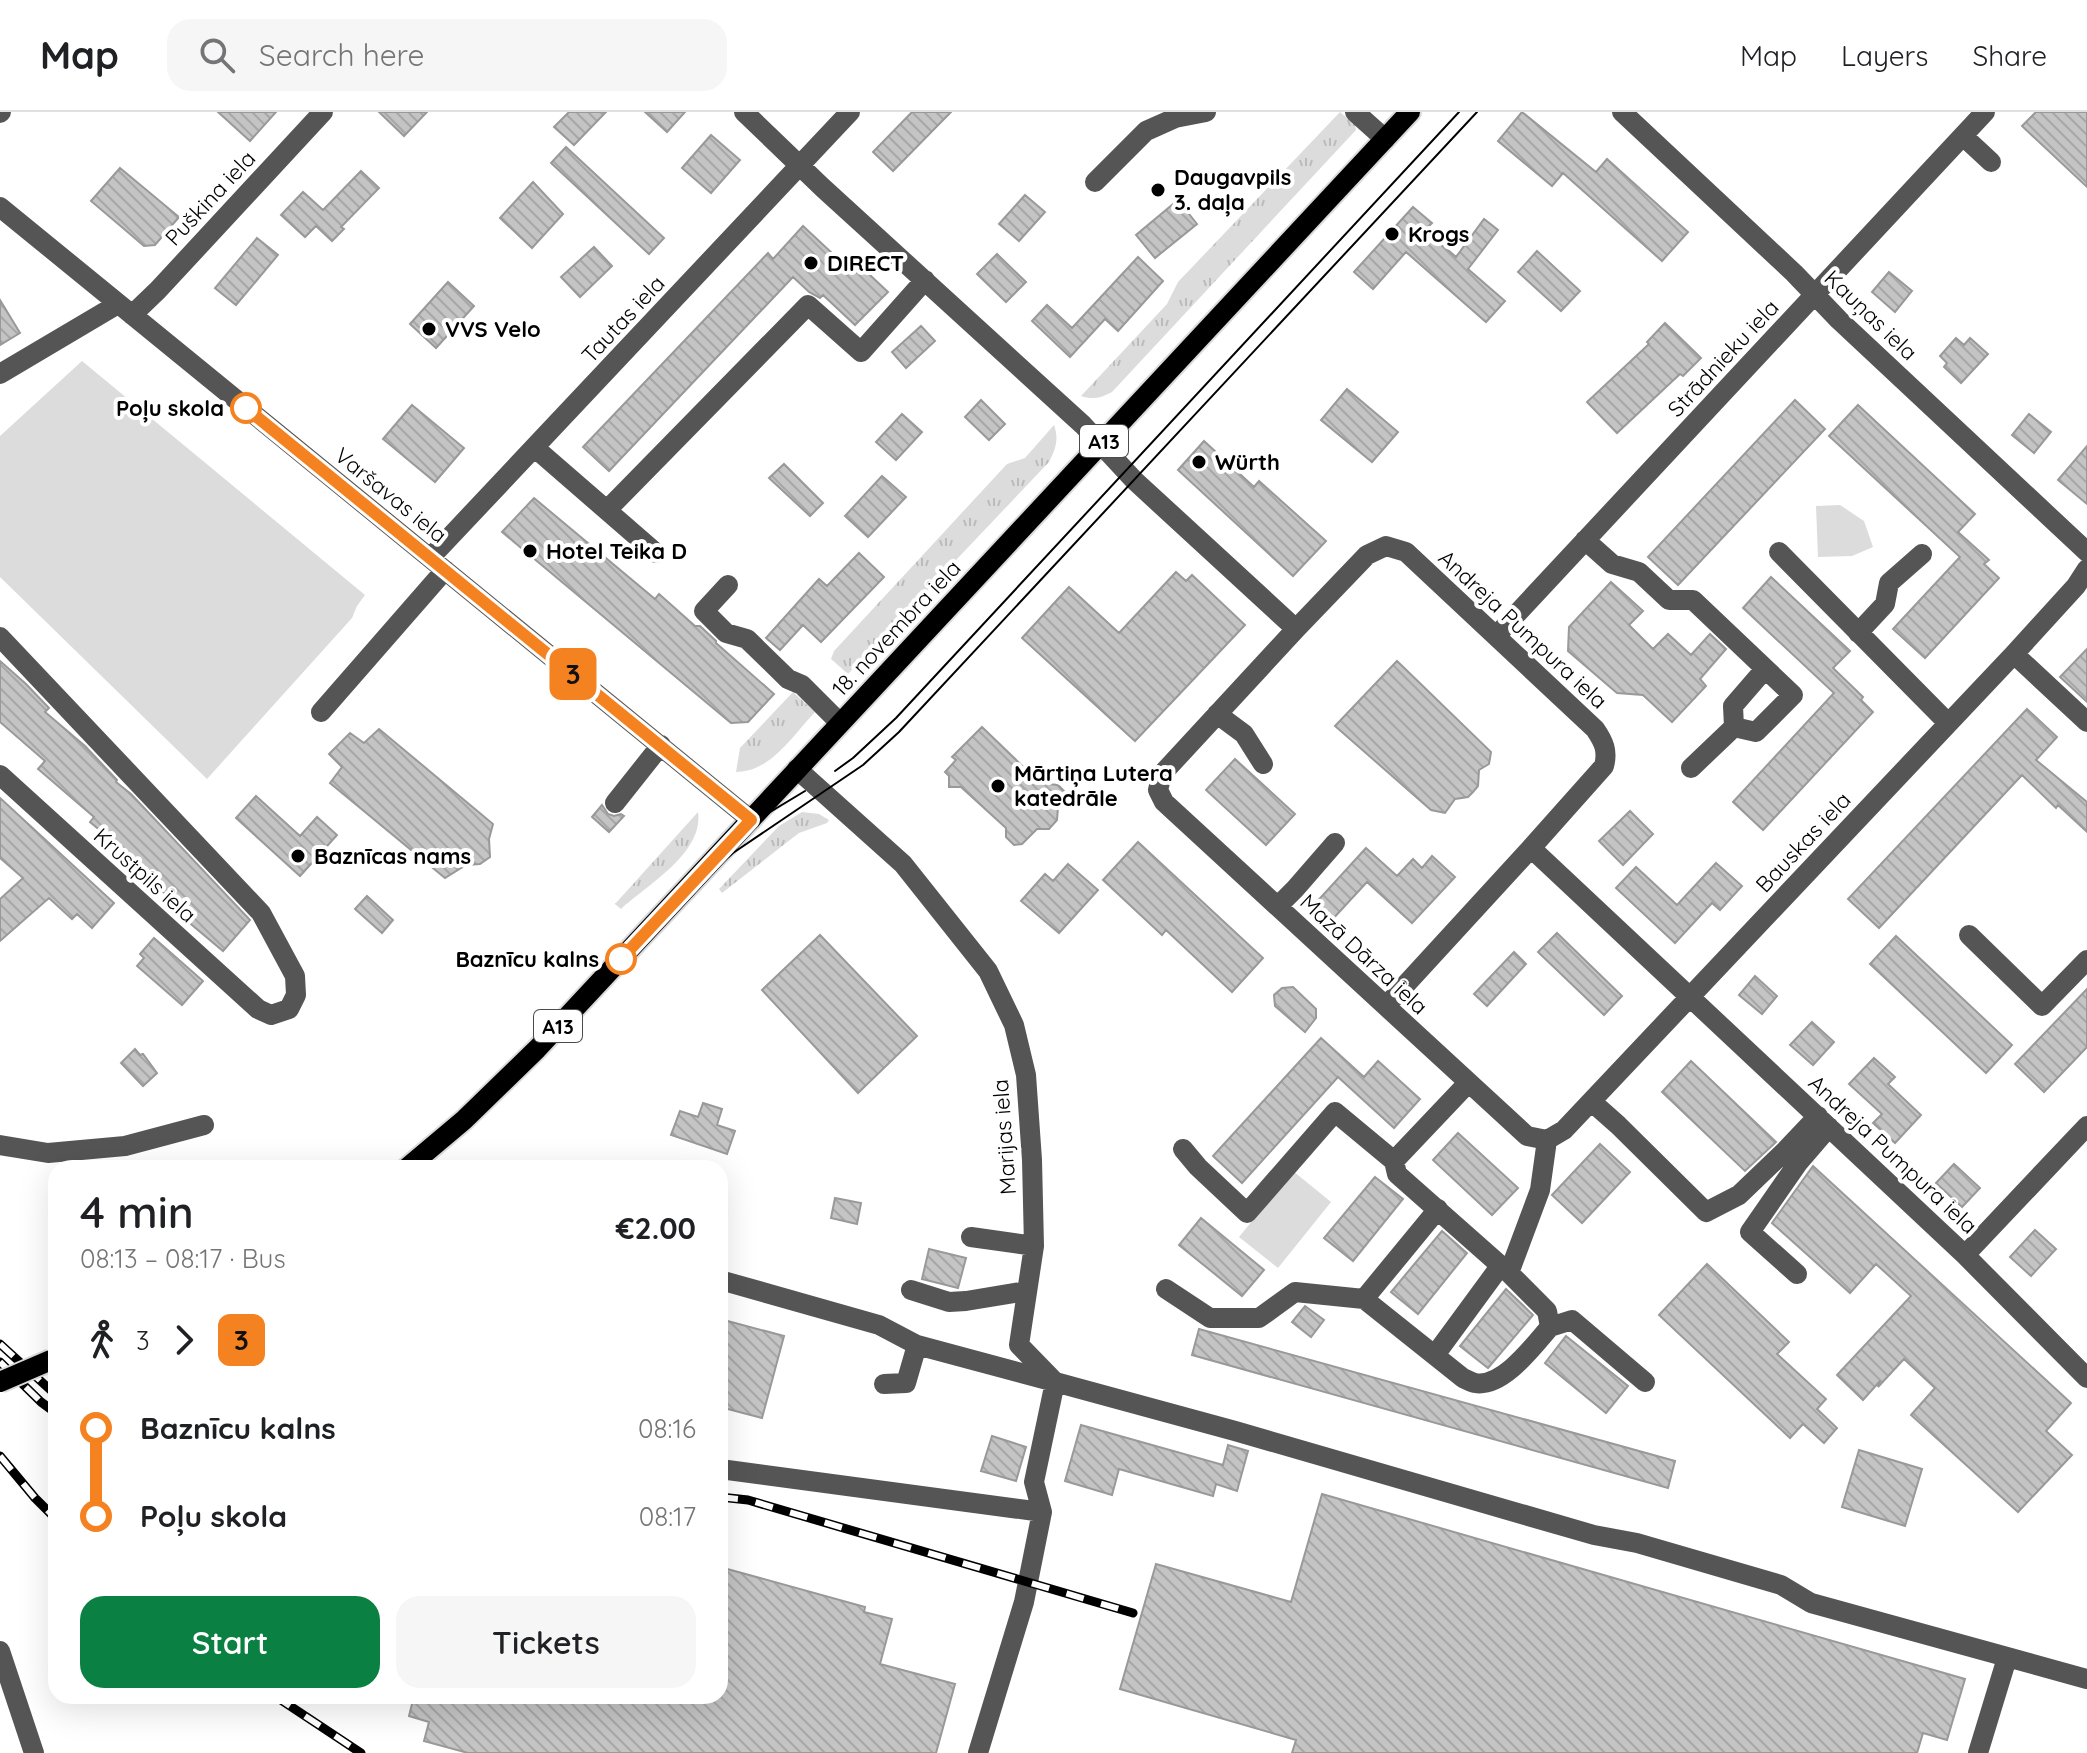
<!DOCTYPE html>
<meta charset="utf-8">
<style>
body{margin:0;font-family:Quicksand,sans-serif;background:#f6f6f6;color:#202124;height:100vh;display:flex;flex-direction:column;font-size:30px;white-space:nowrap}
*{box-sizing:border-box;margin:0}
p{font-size:26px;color:#757577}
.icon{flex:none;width:44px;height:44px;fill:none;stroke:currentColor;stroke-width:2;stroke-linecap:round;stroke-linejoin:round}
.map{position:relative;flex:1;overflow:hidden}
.sheet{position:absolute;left:48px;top:1048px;width:680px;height:544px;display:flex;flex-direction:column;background:#fff;border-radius:24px;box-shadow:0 8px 32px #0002}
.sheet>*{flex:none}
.badge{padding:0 16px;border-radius:12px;font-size:28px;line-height:52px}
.map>.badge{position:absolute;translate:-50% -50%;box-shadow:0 0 0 4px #fff}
.legs{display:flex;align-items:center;gap:12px;height:88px;padding:0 32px;font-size:26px}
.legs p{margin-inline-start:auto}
.summary{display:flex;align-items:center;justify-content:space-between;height:136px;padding:0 32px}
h1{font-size:44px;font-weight:600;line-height:60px}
.button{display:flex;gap:16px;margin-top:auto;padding:16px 32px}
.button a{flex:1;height:92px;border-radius:24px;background:#0b8043;color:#fff;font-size:32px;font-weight:600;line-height:92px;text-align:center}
.button a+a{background:#f6f6f6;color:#202124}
ul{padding:0 32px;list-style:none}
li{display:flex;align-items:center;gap:28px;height:88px;font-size:30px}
li i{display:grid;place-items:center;width:12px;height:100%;margin:0 10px;background:currentColor}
li i::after{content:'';width:20px;height:20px;margin:-10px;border:6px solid;border-radius:50%;background:#fff}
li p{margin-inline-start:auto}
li:first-child i{background:linear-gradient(#0000 50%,currentColor 0)}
li:last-child i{background:linear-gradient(currentColor 50%,#0000 0)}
header{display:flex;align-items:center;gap:48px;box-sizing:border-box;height:112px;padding:0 40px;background:#fff;border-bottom:2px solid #e0e0e0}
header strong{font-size:38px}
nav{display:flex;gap:44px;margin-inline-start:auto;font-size:28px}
.search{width:560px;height:72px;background:#f6f6f6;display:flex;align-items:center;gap:20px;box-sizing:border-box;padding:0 28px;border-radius:24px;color:#757577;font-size:30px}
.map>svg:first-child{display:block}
.grass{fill:url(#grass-tufts)}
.park{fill:#dcdcdc}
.building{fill:url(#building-back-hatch);stroke:#999;stroke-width:2}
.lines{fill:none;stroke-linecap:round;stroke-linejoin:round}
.major-casing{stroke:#dbdbdb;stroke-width:24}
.minor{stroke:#555;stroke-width:20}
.major{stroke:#000;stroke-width:20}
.tram{stroke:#000;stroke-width:2}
.rail-casing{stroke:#000;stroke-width:9}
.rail{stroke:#fff;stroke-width:6;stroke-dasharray:18;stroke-linecap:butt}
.major-bridge-casing{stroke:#dbdbdb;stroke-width:24;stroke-linecap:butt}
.major-bridge{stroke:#000;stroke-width:20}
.line-1-casing{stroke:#fff;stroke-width:18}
.line-1{stroke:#f58220;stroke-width:12}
.poi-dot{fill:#000;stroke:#fff;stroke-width:3}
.stop-1-dot{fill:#fff;stroke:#f58220;stroke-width:4}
.labels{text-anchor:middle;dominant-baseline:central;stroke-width:8;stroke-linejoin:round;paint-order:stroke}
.shield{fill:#fff;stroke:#4c4c4c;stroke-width:2}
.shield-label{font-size:20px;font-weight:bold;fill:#000}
.poi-label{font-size:22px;font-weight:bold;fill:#000;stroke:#fff;text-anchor:start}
.street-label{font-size:22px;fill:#000;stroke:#fff}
.stop-label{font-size:22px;font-weight:bold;fill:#000;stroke:#fff;text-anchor:end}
</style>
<header>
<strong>Map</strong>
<div class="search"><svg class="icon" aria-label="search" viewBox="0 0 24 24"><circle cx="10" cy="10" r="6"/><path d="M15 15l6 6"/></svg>Search here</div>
<nav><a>Map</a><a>Layers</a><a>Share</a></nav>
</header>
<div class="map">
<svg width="2087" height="1641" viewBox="0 0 2087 1641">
<defs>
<pattern id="grass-tufts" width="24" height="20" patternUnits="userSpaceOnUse" patternTransform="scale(2)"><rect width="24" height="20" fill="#dcdcdc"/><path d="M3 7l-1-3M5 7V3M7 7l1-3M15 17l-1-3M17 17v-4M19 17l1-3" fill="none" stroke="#bbb"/></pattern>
<pattern id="building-back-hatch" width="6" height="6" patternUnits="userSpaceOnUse" patternTransform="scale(2)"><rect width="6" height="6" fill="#c4c4c4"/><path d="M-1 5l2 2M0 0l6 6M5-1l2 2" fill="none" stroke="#a7a7a7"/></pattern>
</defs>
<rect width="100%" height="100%" fill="#fff"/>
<path class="grass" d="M1340,0L1355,13L1356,18L1112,280C1101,286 1093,288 1081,284L1167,192L1178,170Z
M1054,313C1059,327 1056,336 1049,350L848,562L831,547L834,539L1007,352L1025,346Z
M793,580L815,600C793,623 771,660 736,660L740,636Z
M698,700C704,741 647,773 621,797L615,792Z
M802,700L819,702L829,708L827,711L799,721L722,781L719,777L779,714Z"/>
<path class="park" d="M82,249L365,483L357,494L352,506L207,667L0,465V324Z
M1840,393L1864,409L1873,435L1852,444L1818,445L1816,394Z
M1293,1059L1331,1090L1278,1156L1239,1125Z"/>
<path class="building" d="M218,0H276L250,29Z
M379,0H427L404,24Z
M569,0H606L574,33L554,15Z
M645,0H685L667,20Z
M912,0H951L893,59L873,40Z
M1522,0L1596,60L1607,47L1688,120L1662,149L1563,61L1552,74L1498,29Z
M2036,0H2087V75L2022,14Z
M711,23L740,48L711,81L682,56Z
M566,35L664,126L649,142L551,51Z
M120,56L179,105L155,133L144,134L91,89Z
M361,59L379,76L341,115L344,117L332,129L316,114L305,125L281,103L303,80L323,98Z
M533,70L563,102L532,136L500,106Z
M1025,83L1045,100L1019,129L999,112Z
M1178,88L1197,112L1155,146L1136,123Z
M1413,95L1432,111L1425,118L1456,145L1484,107L1498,118L1468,157L1505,189L1486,210L1406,140L1373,177L1354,160Z
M803,114L848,156L855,149L888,180L855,213L823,183L820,186L809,180L793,165L609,359L583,335L768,141L773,147Z
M257,126L278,143L236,193L215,176Z
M594,135L612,154L580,185L561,165Z
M1537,139L1580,179L1561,199L1518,160Z
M997,142L1026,170L1006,190L977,162Z
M1138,145L1163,169L1118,219L1105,207L1070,245L1032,209L1047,193L1072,216Z
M1889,160L1912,179L1895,200L1872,180Z
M448,170L474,194L436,236L410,212Z
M0,188L20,221L0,233Z
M1665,211L1701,246L1683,264L1680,262L1617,321L1587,290L1649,232L1647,230Z
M921,214L935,229L906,256L892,240Z
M1956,226L1964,233L1970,226L1988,242L1961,271L1944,255L1947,251L1940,244Z
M1347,277L1398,320L1372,350L1321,308Z
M981,288L1005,312L989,328L965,305Z
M1795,288L1825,317L1678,473L1648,445Z
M412,293L464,336L435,370L383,327Z
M1858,293L1975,402L1958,420L1989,448L1984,452L1999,466L1925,546L1893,517L1960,445L1829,324Z
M902,302L922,320L896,348L876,330Z
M2029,302L2051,320L2034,341L2012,323Z
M1204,329L1254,375L1259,369L1326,429L1293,464L1178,358Z
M2087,334V392L2058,368Z
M784,352L823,391L810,404L769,366Z
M882,364L906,385L868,425L845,404Z
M534,386L655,487L659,482L695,514H700L716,529V531L774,582L748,610L731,611L502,420Z
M859,441L884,465L821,530L803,513L780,538L766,526L819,467L827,474Z
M1176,460L1186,469L1192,463L1245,513L1135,629L1022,526L1069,475L1119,521Z
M1771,465L1850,539L1833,556L1863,585L1861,588L1873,600L1763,718L1733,690L1834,581L1743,496Z
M1611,470L1643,499L1629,513L1653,537L1668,522L1691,543L1710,522L1726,537L1700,567L1706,574L1672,610L1643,583L1617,581L1568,539L1569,515Z
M2087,537V590L2060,565Z
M0,549L26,572L49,596L45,600L85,634L117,668L116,670L131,682L250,808L223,839L179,802L183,797L127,749L131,744L90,710L94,705L38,657L45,649L0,610Z
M1397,549L1491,640L1489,652L1479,658L1478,674L1473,680L1468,685L1455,687L1445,701L1431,698L1335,614Z
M2027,597L2057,625L2036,648L2087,690V720L2058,693L2056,696L2022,663L1879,816L1848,787Z
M982,615L1040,671L1058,673L1065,680V687L1058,695L1057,708L1049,717H1037L1022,732L1014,733L1006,725V716L961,675H949V664L945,660L956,648L952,645Z
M379,617L493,712L489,727L490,745L480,752L466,753L445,766L330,671L342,655L329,642L350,621L364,631Z
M1235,647L1295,702L1266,733L1206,678Z
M256,684L300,724L317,705L337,723L300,764L236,706Z
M0,686L114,791L92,816L77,802L72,807L49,786L0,829V787L23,766L0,746Z
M602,693L608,702L614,704L621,702L624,704L609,720L592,705Z
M1630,699L1653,722L1623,753L1599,729Z
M1138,730L1263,846L1232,880L1166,818L1162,823L1103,768Z
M1366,736L1397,764L1413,747L1422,756L1432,744L1455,765L1412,811L1367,770L1330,810L1313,794Z
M1716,751L1742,774L1720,798L1712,791L1675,831L1616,776L1636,755L1677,793Z
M1068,752L1098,778L1059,821L1021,789L1045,762L1053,769Z
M367,784L393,808L382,821L355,797Z
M1557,821L1622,884L1604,903L1538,840Z
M820,823L917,924L858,981L762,878Z
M1896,824L2012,933L1986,961L1870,852Z
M154,826L203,869L182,893L137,854L144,846L140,842Z
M1514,840L1526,852L1487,894L1474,882Z
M1755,864L1777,884L1762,902L1739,883Z
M1293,875L1316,897V906L1305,920L1275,894L1274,883L1282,876Z
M2087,877V935L2044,980L2015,952Z
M1812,910L1834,930L1813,953L1790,933Z
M1321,926L1364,965L1378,949L1420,987L1394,1016L1338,965L1242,1071L1213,1044Z
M135,937L140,943L143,942L157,961L143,974L121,951Z
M1874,946L1895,965L1888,972L1921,1003L1895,1031L1873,1011L1882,1002L1849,972Z
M1691,949L1776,1030L1745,1059L1662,980Z
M703,991L722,997L717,1013L735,1019L727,1042L671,1023L680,999L698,1005Z
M1458,1021L1518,1076L1492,1103L1433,1048Z
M1600,1032L1630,1060L1582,1111L1552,1083Z
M1954,1052L1980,1076L1962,1095L1936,1071Z
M1813,1054L2071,1291L2046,1319L2072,1343L2018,1400L1911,1303L1935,1276L1904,1247L1878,1275L1880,1269L1863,1288L1837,1263L1911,1184L1876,1152L1850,1181L1772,1111Z
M1375,1065L1403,1087L1353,1149L1324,1126Z
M835,1086L861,1091L857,1112L831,1106Z
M1201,1106L1264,1158L1242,1184L1179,1133Z
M2035,1118L2056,1137L2031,1164L2010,1145Z
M1442,1119L1467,1141L1418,1202L1391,1180Z
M929,1137L966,1146L958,1176L922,1167Z
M1707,1152L1789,1230L1777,1242L1826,1287L1817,1297L1837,1316L1824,1331L1803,1312L1790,1326L1659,1203Z
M1506,1177L1533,1203L1488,1256L1460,1234Z
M1305,1194L1324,1208L1311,1225L1292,1210Z
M720,1207L784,1224L762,1306L720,1295Z
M1199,1217L1675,1349L1668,1376L1192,1243Z
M1566,1224L1628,1274L1606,1301L1545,1251Z
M1081,1313L1223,1353L1228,1333L1248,1339L1237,1379L1216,1372L1213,1384L1119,1357L1112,1383L1065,1369Z
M992,1324L1026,1335L1016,1369L981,1359Z
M1859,1338L1922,1357L1905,1414L1842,1395Z
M1322,1382L1965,1567L1947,1628L1923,1621L1917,1641H1292L1296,1628L1120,1577L1156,1452L1291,1490Z
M720,1455L865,1495L864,1500L892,1507L880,1552L955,1572L936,1641H468L424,1629L429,1610L409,1604L414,1584H720Z"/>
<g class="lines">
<defs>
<path id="major" d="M407,1056L464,1008L537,937L1410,0"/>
</defs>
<use href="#major" class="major-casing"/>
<path class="minor" d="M744,0L823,76L1083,313L1134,368L1296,517
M1355,0L1385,27
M1622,0L1794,161L1839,208L2087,440
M0,1L1,0
M1963,24L1991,50
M1095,70L1146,19L1175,6L1206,0
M0,95L751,708
M132,203L158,178L323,0
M0,262L118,192
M535,336L656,441
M607,398L808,193L861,240L925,168
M1585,428L1612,452L1639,460L1669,488H1693L1793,583L1756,620L1734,615L1691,656
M1779,440L1948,611
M430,446L850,0
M728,473L704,499L726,521L747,527L788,567L802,573L840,611
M1858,521L1885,492L1889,471L1922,442
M1496,524L1985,0
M0,525L261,801L295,864L296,883L289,897L271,903L258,897L0,663
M2014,542L2087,610
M321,600L445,458
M1217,602L1244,622L1263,652
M1734,615L1733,594L1765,557
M797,657L903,752L988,859L1014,913L1026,963L1032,1048L1034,1134L1019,1233L1055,1270L1235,1319L1594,1423L1637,1431L1781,1473L1811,1491L2087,1567
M615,691L661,633
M1278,794L1295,777L1335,731
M1969,823L2042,894L2087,848
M1386,894L1531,736
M1592,990L1618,1013L1706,1100L1739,1083L1785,1039L1818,1004
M1547,1028L1527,1024L1164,690L1158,678L1162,662L1296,517L1367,443L1386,434L1406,440L1595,617C1604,630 1608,639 1604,654L1531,736L1965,1143L2087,1266
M1547,1028L1564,1018L2014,542L2076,474L2087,457
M0,1033L48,1041L125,1034L204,1013
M1183,1037L1198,1055L1247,1101L1335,1000L1394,1049L1468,971
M1394,1049L1397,1062L1509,1161L1540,1078L1547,1028
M1438,1097L1364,1187L1463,1266C1467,1268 1471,1270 1475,1271C1503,1276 1534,1233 1550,1215L1547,1199L1509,1161
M971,1125L1034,1134
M1965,1143L2087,1014
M1797,1162L1750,1120L1798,1051L1829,1015
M720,1168L879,1213L917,1233L1055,1270L1034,1370L1042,1400L1024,1490L978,1641
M1166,1177L1210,1206H1259L1295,1180L1364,1187
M911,1178L949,1190L966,1189L1027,1179
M1550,1215L1572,1208L1645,1270
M1435,1243L1501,1153
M884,1272L906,1271L917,1233
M720,1357L1042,1400
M0,1539L34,1641
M1978,1641L2007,1546"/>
<use href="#major" class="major"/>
<path class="tram" d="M835,659L853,646L896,606L1459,0
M732,728L762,705L805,679
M417,1056L511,972L703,768L733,741L863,653L899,620L1477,0
M0,1264L56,1240"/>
<defs>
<path id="rail" d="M0,1232L56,1283
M0,1250L41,1290L56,1301
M0,1344L35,1386L56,1407
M720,1385L748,1388L1133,1501
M275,1584L361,1641"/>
</defs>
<use href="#rail" class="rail-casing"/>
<use href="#rail" class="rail"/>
<defs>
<path id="major-bridge" d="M0,1270L51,1248"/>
</defs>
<use href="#major-bridge" class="major-bridge-casing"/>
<use href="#major-bridge" class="major-bridge"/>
</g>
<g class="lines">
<defs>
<path id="line-1" d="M246,296L751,708L621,847"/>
</defs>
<use href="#line-1" class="line-1-casing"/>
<use href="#line-1" class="line-1"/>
</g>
<g class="poi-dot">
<circle cx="1158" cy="78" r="8"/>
<circle cx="1392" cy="122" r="8"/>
<circle cx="811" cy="151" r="8"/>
<circle cx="429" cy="217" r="8"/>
<circle cx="1199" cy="350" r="8"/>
<circle cx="530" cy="439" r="8"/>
<circle cx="998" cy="674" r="8"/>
<circle cx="298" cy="744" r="8"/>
</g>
<g class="stop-1-dot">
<circle cx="246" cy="296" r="14"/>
<circle cx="621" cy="847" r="14"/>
</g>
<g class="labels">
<g class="shield">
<rect x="1080" y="313" width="48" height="32" rx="6"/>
<rect x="534" y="898" width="48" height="32" rx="6"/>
</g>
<g class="shield-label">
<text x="1104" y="329">A13</text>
<text x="558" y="914">A13</text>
</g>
<g class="poi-label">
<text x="1174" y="65">Daugavpils<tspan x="1174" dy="25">3. daļa</tspan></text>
<text x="1408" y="122">Krogs</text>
<text x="827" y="151">DIRECT</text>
<text x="445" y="217">VVS Velo</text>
<text x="1215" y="350">Würth</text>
<text x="546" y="439">Hotel Teika D</text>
<text x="1014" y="661">Mārtiņa Lutera<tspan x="1014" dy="25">katedrāle</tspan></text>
<text x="314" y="744">Baznīcas nams</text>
</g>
<g class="street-label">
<text transform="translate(210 86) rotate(-47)">Puškina iela</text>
<text transform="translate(1871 203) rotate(44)">Kauņas iela</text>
<text transform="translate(623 207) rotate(-47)">Tautas iela</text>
<text transform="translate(1723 246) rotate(-47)">Strādnieku iela</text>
<text transform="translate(391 383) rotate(39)">Varšavas iela</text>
<text transform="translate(896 516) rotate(-47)">18. novembra iela</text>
<text transform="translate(1523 517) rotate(43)">Andreja Pumpura iela</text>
<text transform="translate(1803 730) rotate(-47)">Bauskas iela</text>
<text transform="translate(145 763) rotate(42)">Krustpils iela</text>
<text transform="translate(1364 842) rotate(43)">Mazā Dārza iela</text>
<text transform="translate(1004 1025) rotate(-94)">Marijas iela</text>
<text transform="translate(1893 1042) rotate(43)">Andreja Pumpura iela</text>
</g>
<g class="stop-label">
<text x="224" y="296">Poļu skola</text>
<text x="599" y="847">Baznīcu kalns</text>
</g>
</g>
</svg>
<b class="badge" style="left:573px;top:562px;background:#f58220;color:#111">3</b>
<section class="sheet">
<div class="summary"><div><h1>4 min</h1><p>08:13 – 08:17 · Bus</p></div><b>€2.00</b></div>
<div class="legs"><svg class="icon" aria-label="walk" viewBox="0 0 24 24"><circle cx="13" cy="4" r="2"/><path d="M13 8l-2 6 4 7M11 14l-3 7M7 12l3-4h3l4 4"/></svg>3<svg class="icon" aria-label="forward" viewBox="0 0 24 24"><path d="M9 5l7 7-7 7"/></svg><b class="badge" style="background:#f58220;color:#111">3</b></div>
<ul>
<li><i style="color:#f58220"></i><b>Baznīcu kalns</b><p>08:16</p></li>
<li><i style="color:#f58220"></i><b>Poļu skola</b><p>08:17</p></li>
</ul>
<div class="button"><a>Start</a><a>Tickets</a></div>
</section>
</div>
